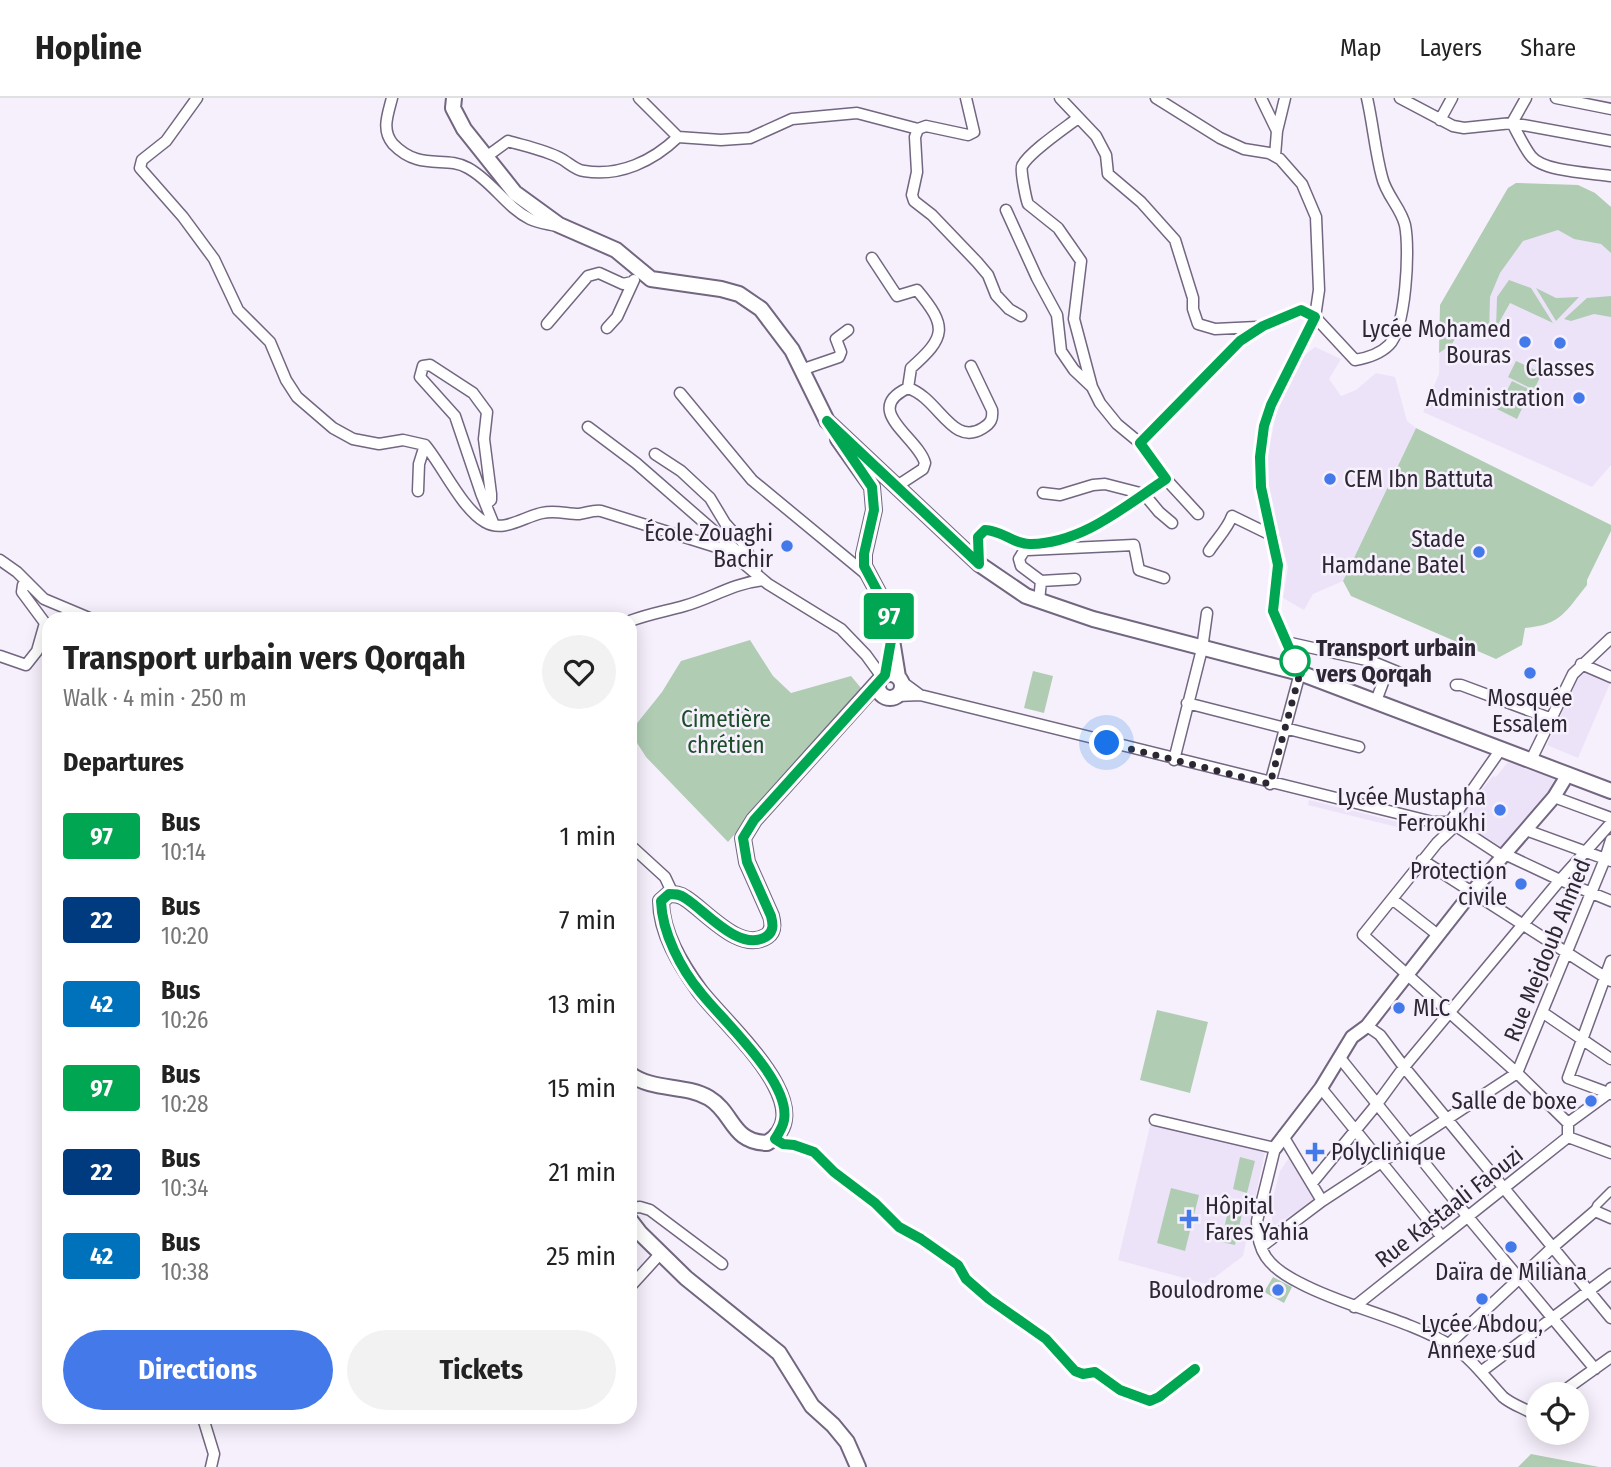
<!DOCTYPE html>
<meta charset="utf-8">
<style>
body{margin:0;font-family:"Fira Sans Condensed",sans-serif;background:#f2f2f2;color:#222;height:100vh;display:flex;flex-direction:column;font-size:26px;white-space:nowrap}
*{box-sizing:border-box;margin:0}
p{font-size:23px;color:#767676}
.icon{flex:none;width:38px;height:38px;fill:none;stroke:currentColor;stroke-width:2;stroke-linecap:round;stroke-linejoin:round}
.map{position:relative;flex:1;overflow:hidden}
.sheet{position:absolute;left:42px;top:514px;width:595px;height:812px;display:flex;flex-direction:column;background:#fff;border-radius:21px;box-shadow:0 4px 18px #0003}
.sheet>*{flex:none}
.badge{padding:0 14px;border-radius:5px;font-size:24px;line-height:46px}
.controls{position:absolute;left:1526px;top:1284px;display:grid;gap:14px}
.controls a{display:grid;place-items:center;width:63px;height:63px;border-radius:50%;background:#fff;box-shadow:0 4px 18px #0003;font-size:35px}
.you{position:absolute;width:35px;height:35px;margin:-18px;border:5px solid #fff;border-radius:50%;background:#1a73e8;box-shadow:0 0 0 10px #1a73e833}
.map>.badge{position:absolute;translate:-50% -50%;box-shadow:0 0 0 4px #fff}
h2{padding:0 21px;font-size:26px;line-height:63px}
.round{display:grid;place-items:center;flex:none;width:74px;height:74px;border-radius:37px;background:#f2f2f2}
.headline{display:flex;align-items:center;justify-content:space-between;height:119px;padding:0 21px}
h1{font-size:33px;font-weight:700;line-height:52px}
.button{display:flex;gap:14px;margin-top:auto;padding:14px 21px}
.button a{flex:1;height:80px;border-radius:42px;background:#4479ea;color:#fff;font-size:28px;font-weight:700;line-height:80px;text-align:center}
.button a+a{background:#f2f2f2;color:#222}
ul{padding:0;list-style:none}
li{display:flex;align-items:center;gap:21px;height:84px;padding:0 21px}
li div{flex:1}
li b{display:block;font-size:26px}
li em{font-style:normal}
li .badge{min-width:77px;font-weight:700;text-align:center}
header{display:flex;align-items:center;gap:42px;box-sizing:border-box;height:98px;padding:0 35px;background:#fff;border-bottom:2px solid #e0e0e0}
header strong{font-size:33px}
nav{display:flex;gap:38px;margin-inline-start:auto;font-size:24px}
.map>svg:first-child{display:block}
.built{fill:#ede3f9}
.green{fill:#b0cdb4}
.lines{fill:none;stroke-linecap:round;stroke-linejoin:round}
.pedestrian-casing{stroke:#726680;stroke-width:10}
.minor-casing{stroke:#726680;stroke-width:13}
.tertiary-casing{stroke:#726680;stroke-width:16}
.secondary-casing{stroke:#726680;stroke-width:18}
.pedestrian{stroke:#fff;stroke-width:7}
.minor{stroke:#fff;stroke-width:10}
.tertiary{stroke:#fff;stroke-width:12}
.secondary{stroke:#fff;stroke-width:14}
.line-casing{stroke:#fff;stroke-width:16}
.line{stroke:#00a651;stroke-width:10}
.walk{stroke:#2c2732;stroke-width:7;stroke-dasharray:0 12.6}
.poi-dot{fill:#4479ea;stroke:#f6f0fc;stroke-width:2.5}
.stop-dot{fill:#fff;stroke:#00a651;stroke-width:3.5}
.labels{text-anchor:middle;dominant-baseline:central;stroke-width:5;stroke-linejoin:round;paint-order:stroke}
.poi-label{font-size:23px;fill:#2c2732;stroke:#f6f0fc;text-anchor:end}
.stop-label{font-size:23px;font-weight:bold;fill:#2c2732;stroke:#f6f0fc;text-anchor:start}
.park-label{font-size:23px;fill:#1c4d29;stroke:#f6f0fc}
.street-label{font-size:23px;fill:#2c2732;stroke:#f6f0fc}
</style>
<header>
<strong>Hopline</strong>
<nav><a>Map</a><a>Layers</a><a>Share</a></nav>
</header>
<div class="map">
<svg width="1611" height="1369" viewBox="0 0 1611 1369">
<rect width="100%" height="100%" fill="#f6f0fc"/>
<path class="built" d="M1516,85L1578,87L1595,95L1611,109V367L1592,389L1423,314L1439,276L1440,207L1508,90Z
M1315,249L1341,261L1329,281L1341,298L1356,292L1376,275L1395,279L1407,323L1416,330L1343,483L1313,496L1304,512L1283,500L1288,469L1268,394L1266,368L1278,304L1301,260Z
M1582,571L1611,583L1578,660L1547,647Z
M1508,664L1554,681L1546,700L1501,753L1456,723L1493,678L1496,679Z
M1309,702L1418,729L1417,734L1308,707Z
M1151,1024L1217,1042L1219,1038L1237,1043V1047L1265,1054L1243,1158L1206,1186L1118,1162Z
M1291,1057L1317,1101L1272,1129V1103L1280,1073Z"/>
<path class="green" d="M1516,85L1578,87L1595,95L1611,109V155L1601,146L1574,141L1558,132L1523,143L1500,175L1490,199L1489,239L1463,226L1452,246L1439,255L1440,207L1508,90Z
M1509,182L1531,190L1553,225L1510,205L1496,230L1497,199Z
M1536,190L1556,200L1579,199L1556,223Z
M1611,198V219L1594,216L1571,223L1564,221L1587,200Z
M1516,263L1542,275L1534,292L1508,279Z
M1512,283L1531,292L1517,321L1497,311Z
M1416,330L1611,427V433L1587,482V487C1566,513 1561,527 1525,530L1522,547L1496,561L1351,498L1343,483Z
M750,542L773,578L791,595L851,578L861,590L728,744L646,659L630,634L662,594L681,563Z
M1033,573L1053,578L1044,615L1024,610Z
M1157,912L1208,924L1190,995L1140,982Z
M1240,1059L1255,1063L1247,1095L1233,1091Z
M1171,1090L1199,1097L1185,1153L1157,1145Z
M1230,1104L1244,1107L1235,1147L1221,1144Z
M1273,1179L1292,1189L1284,1205L1264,1194Z
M1531,1356L1599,1369H1518Z"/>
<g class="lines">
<defs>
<path id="pedestrian" d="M1594,1114L1597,1107L1611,1093"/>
<path id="minor" d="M197,0L166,43L142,62L140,70L183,119L214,161L238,212L270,244L286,282L297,299L333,330L353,341L379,346L403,342L425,347C442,367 462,411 485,424C504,435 523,419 542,415C555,412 567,416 579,416C587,415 593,412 601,413L729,453L768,486L841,531L866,557L882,579
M392,0C388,16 381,32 393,46C420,74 445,57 468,70C492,83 506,109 530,121C538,125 548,126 556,128
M639,0L678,39
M966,0L974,34L968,37L926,28L918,31L915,39L917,74L912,97L914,103L932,117L977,164L988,177L996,197L1009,211L1021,218
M1060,0L1096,38L1106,57L1108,76L1141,104L1175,142L1193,200V211L1198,226L1215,231L1257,229
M1156,0L1220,40L1244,51L1269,55L1280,61L1302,86L1316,119L1319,192L1315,219L1271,307L1264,328L1260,359L1261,389L1278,467L1273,513L1300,575L1270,686
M1261,0L1277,33
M1400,0L1453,28L1464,30L1512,25L1611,43
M1526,0L1512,25C1518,36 1524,49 1531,58C1543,74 1592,75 1611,78
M1556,0L1611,11
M1078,20C1065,30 1029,54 1022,68C1020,71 1026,101 1028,106L1058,130L1081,163L1074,221L1092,289L1100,305L1117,326L1140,345L1164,379L1198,416
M1440,22L1452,0
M1275,58L1277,33L1285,0
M486,59L508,43C525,48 545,52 560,60C568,64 575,72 584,73C620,79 653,63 678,39L721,42L750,40L792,21L857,15L918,31
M1006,112L1037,180L1057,217L1061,253L1074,272L1092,289
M872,160L897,198L917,192C948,229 946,239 911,270L908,290
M547,226L588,178L599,175L623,186L632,184
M607,230L617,219L634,182
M801,272L839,259L841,254L836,241L848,232
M680,295L752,382L867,477
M588,329L636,365L738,454
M1140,345L1239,243L1263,228L1301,213L1315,219L1355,262C1367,260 1380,256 1389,247C1406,230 1410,151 1405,127C1401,110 1386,97 1382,79C1375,53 1373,26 1367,0
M655,356L681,373L710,400L725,425L743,445L756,472
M897,388L923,371L925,365C918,339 861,312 908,290C939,300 952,350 983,330C991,325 993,321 992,312L971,268
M418,393L419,366L425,347
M1043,395L1060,397L1093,387L1105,386L1144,396L1159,414L1172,425
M486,406L491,402V396L484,341L487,314L473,295L430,267L423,268L420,279L455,318L481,395L494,427
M1209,453C1216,442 1228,430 1232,418L1273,438
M0,462L17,474L44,501L94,522
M979,466L978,439L985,432C1002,432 1015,447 1031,446C1083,445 1125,408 1166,381
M1041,483L1075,481
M1039,503L1041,483L1021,468L1019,461L1024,453L1028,452L1134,447L1139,472L1164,480
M630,523C648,516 666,513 684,508C713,500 730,486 763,482L762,481
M1286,544L1371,563L1405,577
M0,558L26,567L37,553L45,525L22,494L23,487L27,484
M1581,566L1611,579
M901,583L920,597
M1456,587H1461L1552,621
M897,598L920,597L1433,724H1450
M1376,603L1385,579
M1187,605L1359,649
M1174,662L1202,551L1207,515
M1531,662L1573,576L1611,540
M1554,699L1611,720
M1450,724L1502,758H1509L1560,782L1611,803
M1450,724L1501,651
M1455,728L1437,745L1363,837L1517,975L1568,1025V1039
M1526,732L1611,763
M630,747L665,779L673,796
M1422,762L1611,883
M1392,801L1438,837
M1611,863L1568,980L1611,996
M1542,914L1611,961
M1367,928L1380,937L1404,969L1611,1220
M1340,960L1468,1119L1595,1271
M1321,990L1442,1139
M1155,1022L1275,1050L1257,1123C1257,1135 1259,1149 1266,1159C1274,1171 1288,1179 1300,1185C1347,1210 1405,1220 1450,1247C1472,1260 1486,1281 1503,1299C1511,1306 1523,1310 1532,1315L1538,1310
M1568,1025L1609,995L1611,990
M1283,1038L1322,1103
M1568,1039L1611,1055
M775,1041L783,1046L794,1047L814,1054L834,1074L875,1105L899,1129L921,1141L958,1167L966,1181L989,1201L1046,1241L1075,1274L1083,1276L1095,1274L1120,1291L1150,1303L1159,1299L1195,1271
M1312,1085L1377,1006L1404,969L1560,782L1611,725
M630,1110L640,1109L650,1112L722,1166
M1261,1149L1322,1103L1517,975L1605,761L1611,742
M630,1189L660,1156
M1354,1209L1568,1039
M1449,1246L1553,1149L1595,1113L1611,1120
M1482,1273L1611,1176
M1558,1297L1611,1259
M203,1320L214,1356L211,1369"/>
<path id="tertiary" d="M1275,1050L1321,990L1352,939L1367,928L1472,794L1554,699L1568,676"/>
<path id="secondary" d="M454,0L453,10L464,31L515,95L559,127L616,152L651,181L721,191L739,196L761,211L792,252L827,323L979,466L1026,498L1093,521L1300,575L1611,693
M838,341L872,389L874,412L864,456V468L887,511L898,579
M878 588a12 12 0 1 1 24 0a12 12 0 1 1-24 0Z
M630,976C652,993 685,986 709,1000C734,1015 731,1044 767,1045C825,1010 721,923 699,892C681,867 661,835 661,803L669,796C675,796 680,796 685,800C705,812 740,856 767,838C774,833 773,825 771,818L747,764L743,740L754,722L878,584
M630,1122L640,1135L686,1180L779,1255L812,1308L833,1327L847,1344L858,1369"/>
</defs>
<use href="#pedestrian" class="pedestrian-casing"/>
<use href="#minor" class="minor-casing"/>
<use href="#tertiary" class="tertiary-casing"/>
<use href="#secondary" class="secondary-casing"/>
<use href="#pedestrian" class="pedestrian"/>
<use href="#minor" class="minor"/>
<use href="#tertiary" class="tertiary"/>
<use href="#secondary" class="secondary"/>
</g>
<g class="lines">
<defs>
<path id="line" d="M1195,1271L1159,1299L1150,1303L1120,1292L1095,1274L1083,1276L1075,1273L1046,1241L989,1201L966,1181L958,1167L921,1141L899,1129L875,1105L834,1074L814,1054L794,1047L783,1046L775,1041C779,1035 783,1029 784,1022C791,984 724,924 701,895C681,871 662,835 661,803L669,796C675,796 680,796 685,800C705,812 740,856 767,838C774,833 773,826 771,818L747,764L743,740L754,722L885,577L892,537L887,511L864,468V456L874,412L872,389L827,323L979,466L978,439L985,432C1002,432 1014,447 1031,446C1083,445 1125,408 1166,381L1140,345L1240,243L1263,228L1301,212L1315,219L1271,307L1264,328L1260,359L1261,389L1278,467L1273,513L1300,575"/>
</defs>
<use href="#line" class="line-casing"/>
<use href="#line" class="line"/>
<path class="walk" d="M1107,645L1270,686L1300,575L1293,559L1295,563"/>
</g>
<g class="poi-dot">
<circle cx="1525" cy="244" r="7"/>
<circle cx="1560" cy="245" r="7"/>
<circle cx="1579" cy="300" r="7"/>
<circle cx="1330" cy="381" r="7"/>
<circle cx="787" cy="448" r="7"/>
<circle cx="1479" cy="454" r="7"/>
<circle cx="1530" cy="575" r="7"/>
<circle cx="1500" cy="712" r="7"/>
<circle cx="1521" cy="786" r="7"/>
<circle cx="1399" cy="910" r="7"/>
<circle cx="1591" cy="1003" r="7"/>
<path d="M1311.5 1043.5h7v7h7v7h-7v7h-7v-7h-7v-7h7z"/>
<path d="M1185.5 1110.5h7v7h7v7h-7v7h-7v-7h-7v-7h7z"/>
<circle cx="1511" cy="1149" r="7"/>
<circle cx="1278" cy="1192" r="7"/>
<circle cx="1482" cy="1201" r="7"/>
</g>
<circle class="stop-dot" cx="1295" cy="563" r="14"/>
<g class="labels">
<g class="poi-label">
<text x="1511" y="231">Lycée Mohamed<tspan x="1511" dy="26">Bouras</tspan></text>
<text x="1560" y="270" text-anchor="middle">Classes</text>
<text x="1565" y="300">Administration</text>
<text x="1344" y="381" text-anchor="start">CEM Ibn Battuta</text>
<text x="773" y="435">École Zouaghi<tspan x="773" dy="26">Bachir</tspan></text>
<text x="1465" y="441">Stade<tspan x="1465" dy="26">Hamdane Batel</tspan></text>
<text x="1530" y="600" text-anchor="middle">Mosquée<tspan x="1530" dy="26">Essalem</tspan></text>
<text x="1486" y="699">Lycée Mustapha<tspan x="1486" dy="26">Ferroukhi</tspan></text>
<text x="1507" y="773">Protection<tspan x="1507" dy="26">civile</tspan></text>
<text x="1413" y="910" text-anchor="start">MLC</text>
<text x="1577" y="1003">Salle de boxe</text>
<text x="1331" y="1054" text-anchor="start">Polyclinique</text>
<text x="1205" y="1108" text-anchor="start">Hôpital<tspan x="1205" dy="26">Fares Yahia</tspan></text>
<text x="1511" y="1174" text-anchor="middle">Daïra de Miliana</text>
<text x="1264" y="1192">Boulodrome</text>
<text x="1482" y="1226" text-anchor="middle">Lycée Abdou,<tspan x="1482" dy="26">Annexe sud</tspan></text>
</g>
<g class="stop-label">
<text x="1316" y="550">Transport urbain<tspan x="1316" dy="26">vers Qorqah</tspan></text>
</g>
<g class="park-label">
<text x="726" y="621">Cimetière<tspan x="726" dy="26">chrétien</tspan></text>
</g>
<g class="street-label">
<text transform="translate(1547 852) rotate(-68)">Rue Mejdoub Ahmed</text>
<text transform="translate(1449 1109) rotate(-38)">Rue Kastaali Faouzi</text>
</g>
</g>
</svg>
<div class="controls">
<a><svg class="icon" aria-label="locate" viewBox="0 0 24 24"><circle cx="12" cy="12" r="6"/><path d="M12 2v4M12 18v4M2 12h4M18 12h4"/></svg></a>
</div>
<div class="you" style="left:1107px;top:645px"></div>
<b class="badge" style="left:889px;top:518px;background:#00a651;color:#fff">97</b>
<section class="sheet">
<div class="headline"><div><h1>Transport urbain vers Qorqah</h1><p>Walk · 4 min · 250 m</p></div><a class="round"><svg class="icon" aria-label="heart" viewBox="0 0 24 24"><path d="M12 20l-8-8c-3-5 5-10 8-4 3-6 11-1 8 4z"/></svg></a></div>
<h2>Departures</h2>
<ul>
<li><span class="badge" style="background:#00a651;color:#fff">97</span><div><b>Bus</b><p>10:14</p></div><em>1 min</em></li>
<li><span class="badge" style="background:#003b80;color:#fff">22</span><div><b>Bus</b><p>10:20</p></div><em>7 min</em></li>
<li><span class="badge" style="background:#0072bc;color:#fff">42</span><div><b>Bus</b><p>10:26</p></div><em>13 min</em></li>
<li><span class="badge" style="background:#00a651;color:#fff">97</span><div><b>Bus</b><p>10:28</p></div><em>15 min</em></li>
<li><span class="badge" style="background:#003b80;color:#fff">22</span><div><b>Bus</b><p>10:34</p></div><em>21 min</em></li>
<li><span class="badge" style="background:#0072bc;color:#fff">42</span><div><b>Bus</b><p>10:38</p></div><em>25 min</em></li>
</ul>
<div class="button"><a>Directions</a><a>Tickets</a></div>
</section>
</div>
